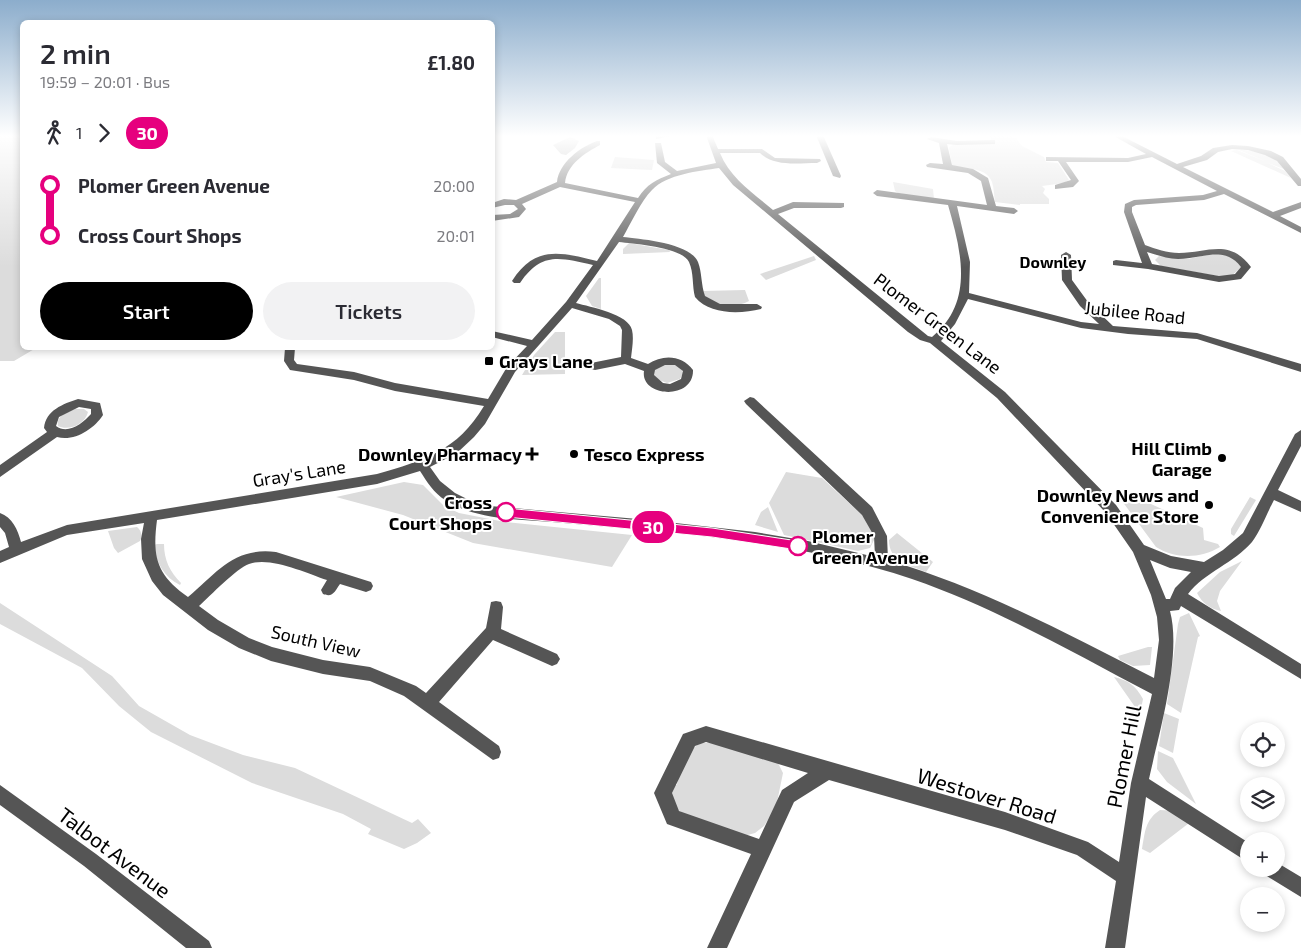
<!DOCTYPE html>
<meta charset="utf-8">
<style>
body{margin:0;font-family:"Exo 2",sans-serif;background:#f2f2f3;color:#2b2b33;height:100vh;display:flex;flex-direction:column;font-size:19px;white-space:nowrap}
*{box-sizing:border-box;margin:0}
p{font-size:16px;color:#7c7c81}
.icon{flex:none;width:28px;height:28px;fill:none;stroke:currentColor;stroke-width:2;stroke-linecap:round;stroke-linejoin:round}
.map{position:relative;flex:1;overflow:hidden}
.drawer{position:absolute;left:20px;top:20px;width:475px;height:330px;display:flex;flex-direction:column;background:#fff;border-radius:8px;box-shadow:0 2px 8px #0003}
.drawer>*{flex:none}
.badge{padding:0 10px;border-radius:16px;font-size:18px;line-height:32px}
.controls{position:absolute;left:1240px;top:722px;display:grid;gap:10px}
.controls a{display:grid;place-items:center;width:45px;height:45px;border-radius:50%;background:#fff;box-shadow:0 2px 8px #0003;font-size:25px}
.map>.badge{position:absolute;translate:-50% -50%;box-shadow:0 0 0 2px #fff}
.legs{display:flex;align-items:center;gap:8px;height:55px;padding:0 20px;font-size:16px}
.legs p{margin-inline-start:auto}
.summary{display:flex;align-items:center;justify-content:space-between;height:85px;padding:0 20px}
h1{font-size:28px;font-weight:600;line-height:38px}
.primary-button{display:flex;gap:10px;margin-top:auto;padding:10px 20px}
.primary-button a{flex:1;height:58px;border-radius:30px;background:#000;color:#fff;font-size:20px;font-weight:600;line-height:58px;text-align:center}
.primary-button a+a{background:#f2f2f3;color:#2b2b33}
ul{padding:0 20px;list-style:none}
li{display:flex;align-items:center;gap:18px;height:50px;font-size:19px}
li i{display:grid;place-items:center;width:8px;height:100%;margin:0 6px;background:currentColor}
li i::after{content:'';width:12px;height:12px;margin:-6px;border:4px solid;border-radius:50%;background:#fff}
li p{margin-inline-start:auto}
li:first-child i{background:linear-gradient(#0000 50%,currentColor 0)}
li:last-child i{background:linear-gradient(currentColor 50%,#0000 0)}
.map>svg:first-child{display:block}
.green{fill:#dcdcdc}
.water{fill:#a3a3a3}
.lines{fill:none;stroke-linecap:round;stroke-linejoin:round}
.minor{fill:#555;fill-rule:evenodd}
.line-1{fill:#e6007e;stroke:#fff}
.poi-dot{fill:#000;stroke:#fff;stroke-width:2}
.stop-1-dot{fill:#fff;stroke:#e6007e;stroke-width:2.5}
.labels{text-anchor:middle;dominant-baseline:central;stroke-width:4;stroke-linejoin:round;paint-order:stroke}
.far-quarter-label{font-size:16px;font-weight:bold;fill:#000;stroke:#fff}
.street-label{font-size:18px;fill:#000;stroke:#fff}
.poi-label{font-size:18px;font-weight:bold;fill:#000;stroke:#fff;text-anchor:end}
.stop-label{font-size:18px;font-weight:bold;fill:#000;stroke:#fff;text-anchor:end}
.near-street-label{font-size:21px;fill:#000;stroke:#fff}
</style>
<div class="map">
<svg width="1301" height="948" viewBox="0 0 1301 948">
<rect width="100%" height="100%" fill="#fff"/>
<path class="green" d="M0,135H22V348H36L14,361H0Z
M986,135L1015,137L1022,146L1044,157L1046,162L1058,163L1069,180L1064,183L1042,186L1045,189L1043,193L1049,199V204H1020V205L995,202C994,196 994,188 992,182C986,166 965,170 952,165L949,148L953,144H991V138Z
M1237,150L1267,162L1239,150C1256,150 1275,155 1284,169L1268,163L1285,171L1291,178L1231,151Z
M615,157L654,160L652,170L611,168Z
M893,182L933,189L934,199L898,193L895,191Z
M629,243L669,250L670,252L623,254V249Z
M1215,253L1228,255L1244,265L1229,278L1161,266L1155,260L1159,256L1188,259Z
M814,256L816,260L766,280L760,274Z
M599,278H601V309L592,306L586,296Z
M745,290L749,301C735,309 713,306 702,294V291Z
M555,332H565V374L522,375L534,355Z
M675,364L682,369L683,373L680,379L667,383L654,378L653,369L656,366Z
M75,409H84L88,412C85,425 68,431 58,426C56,415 67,413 75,409Z
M786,472L822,478L861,514L872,526L875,538L870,548L858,551L784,535L769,503Z
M404,482L423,485L444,506L459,513L505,522L632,535L612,567L473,543L403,515L336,497Z
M1250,497L1256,500L1234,536L1231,534V529Z
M1122,501L1151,504L1203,528L1204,540L1218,544L1220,547C1200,559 1175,559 1156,547Z
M768,507L778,532L755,525L761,512Z
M137,527C141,530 143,536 140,541L118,553L114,548L108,531Z
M897,533L933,562L926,572C909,565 889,562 889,540Z
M157,544H164C164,560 170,572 181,583L180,585C164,577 156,563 154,545Z
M1242,561L1220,591L1217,601L1221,611C1210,609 1202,603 1197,593L1220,572Z
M0,603L112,676L139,706L190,735L243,755L295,768L412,823L418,819L431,833L417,843L404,849L368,834L371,829L343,814L252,783L151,732L119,706L82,668L0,624Z
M1189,613L1200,636L1198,637L1181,713L1167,704L1178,624L1180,617Z
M1148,647H1152L1150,665L1133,666L1120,660L1118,656Z
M1114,677C1128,680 1136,686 1143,699L1140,714Z
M1164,713L1179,719L1173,753L1159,746Z
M701,743H712L777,761L783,773L776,807L764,826L755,833L744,836L687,817L676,808L672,800L671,784L677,785C678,771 688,748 701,743Z
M1158,751L1173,758L1196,804L1167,782L1157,769Z
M1160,810L1177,811L1193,820L1150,853L1142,849C1145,832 1145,820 1160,810Z"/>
<path class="water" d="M570,137L579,141L575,148L566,155L561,154L553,145Z"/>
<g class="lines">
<path class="minor" d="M656,135H675L656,139Z
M706,135H712L718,149H762L775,158L820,159L821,161L817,163C798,163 774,167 760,153H720C730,178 753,193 773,210L793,202L844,203V207L841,208H794L778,214L928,336L932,337C975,302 961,250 948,205L877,196L873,193L877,190L987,205L981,181L968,173L927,167L926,165L930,163L943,164L939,143L927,139L931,137L957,141L992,140H995V144L957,145L947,144L952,165L973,169L988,178L996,206L1014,208L1018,211L1014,214L957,206L970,262L969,293L1081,322L1099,324L1080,306L1062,280L1061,255L1066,252L1071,255L1072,280L1088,302L1113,326L1197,333L1301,364V372L1197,339L1128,334L1081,328L968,299L955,324L941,341L1005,392L1116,505L1144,545L1171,556L1204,562L1223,550L1243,533L1295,434L1301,430V446L1278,490L1301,501V512L1274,500C1267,513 1261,530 1252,542C1234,563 1205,572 1188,594L1301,664V679L1181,606L1179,610L1170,611C1182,656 1159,733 1149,779L1249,843V863L1146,797L1125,948H1105L1116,881L1077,855L1005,830L829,780L794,802L727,948H707L751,854L667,824L654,793L683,734L706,726L1005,812L1088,842L1119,862L1131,783L1152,694C1074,653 996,608 912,579C830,551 743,540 658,531C622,528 587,525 552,522C517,519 476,520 445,500C434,493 427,482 420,471L377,484L157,520C152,558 157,575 188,597C218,572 233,547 276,552L371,582L373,586L371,590L366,592L340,584C335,591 333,598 323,594L321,590L327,580C306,573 270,556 249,564C237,568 210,596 199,606L218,620L249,638L272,647L323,660L370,667L416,686L426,693L486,628L491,602L496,601L501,602L503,607L501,629L557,654L560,659L557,664L552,666L493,640L439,702L499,746L501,752L499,758L493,760L404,696L370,681L323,674L271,661L239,648L208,630L163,595L152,581L142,559L141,539L144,523L67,535L0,563V551L9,547L5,533L0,527V513C12,517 18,530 21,542L67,525L377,474C425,460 457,451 484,406L395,391L354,380L290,370L284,361L285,348H295L294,360L297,364L354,372L395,383L488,399L507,367L527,346L492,337V331L532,340L566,302L593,265C560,258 542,251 520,283H514L512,281C535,245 560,252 597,261L635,202L560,187L522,204L526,209L519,217L492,221V215L510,214L518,209L514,205H505L492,208V203L504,199L516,200L557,182C559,163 580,147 597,141H600V145C585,153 567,164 565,183L638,198C647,184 656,180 671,174L657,163L655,143H661L665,162L677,171L716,163ZM719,168L733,185L908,332L920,340L930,343L997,398L1106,513L1133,552L1151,595L1157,617L1159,640L1154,678C1068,634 982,588 888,560L887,536L872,507L754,398L750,397L744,401L746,404L862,515L874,536L875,557L808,541L755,532L649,520L490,506L471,501L455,493L440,481L430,467L457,453L474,437L485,424L515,372L572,308L609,319L620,326L622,330L621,357L591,363L590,366L591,369L595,370L625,364L644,371C640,397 694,401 693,370C682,355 663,354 648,364L631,358C632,349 634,338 632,330C629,314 590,307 576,303L619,242C635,244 682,247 689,262C694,273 692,286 695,297C710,315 740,314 761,309L762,307L757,304H720L705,296C701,285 702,272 698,262C690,243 641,239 623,237C631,223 641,201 652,190C667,174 699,171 719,168ZM665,365H675L683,371L681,379L670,384L663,383L654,375L655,370ZM1150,560L1170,568L1191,572L1175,588L1170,599H1166ZM706,742L808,773L782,790L759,839L679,811L672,793L695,746Z
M816,135H823L841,176L840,178L833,176Z
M1112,135H1120L1177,164L1201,156L1213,148L1232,145L1248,146L1271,151L1283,157L1301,179V186H1298L1277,161L1265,155L1248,150L1232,149L1218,152L1207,160L1183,167L1273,212L1301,202V208L1280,216L1301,227V233L1224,194L1204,200L1136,205L1132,207V212L1145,245C1156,249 1167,253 1179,253C1208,253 1229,238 1251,267L1241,279L1219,282L1148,269L1113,265V261L1116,260L1142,263L1124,212L1125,204L1134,200L1203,195L1217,191L1152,157L1128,162H1066L1079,181L1073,187L1055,189V185L1071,180L1058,161H1046V157L1128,158L1146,154ZM1147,252C1157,255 1168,259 1178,259C1202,259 1224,245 1241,267L1235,274L1219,276L1152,264Z
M78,399L100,403L103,415C94,429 74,442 57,437L0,477V465L47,432L44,428C46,410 63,404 78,399ZM79,407L91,409V414C83,423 68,435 56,426L59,417Z
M0,785L96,854L209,941L212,948H186L84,866L0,805Z
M1276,862L1301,877V897L1265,875L1262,869H1276Z"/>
</g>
<linearGradient id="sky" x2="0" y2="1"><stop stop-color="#8cadcc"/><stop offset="0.51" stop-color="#fff"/><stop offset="1" stop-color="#fff" stop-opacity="0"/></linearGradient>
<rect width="1301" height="267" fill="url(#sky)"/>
<path class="line-1" d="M506,508L712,528L798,541L804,546L798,550L712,537L506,517L501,512Z"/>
<g class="poi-dot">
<rect x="484" y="356" width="10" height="10" rx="2.5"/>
<path d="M529.5 446.5h5v5h5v5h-5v5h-5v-5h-5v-5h5z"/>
<circle cx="574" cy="454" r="5"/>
<circle cx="1222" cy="458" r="5"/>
<circle cx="1209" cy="505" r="5"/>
</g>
<g class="stop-1-dot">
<circle cx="506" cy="512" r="9"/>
<circle cx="798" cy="546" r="9"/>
</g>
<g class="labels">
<g class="far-quarter-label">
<text x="1053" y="261">Downley</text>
</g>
<g class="street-label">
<text transform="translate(1135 312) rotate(6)">Jubilee Road</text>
<text transform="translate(938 323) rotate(37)">Plomer Green Lane</text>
<text transform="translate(299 473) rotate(-9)">Gray's Lane</text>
<text transform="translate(316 641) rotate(13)">South View</text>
</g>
<g class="poi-label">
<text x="499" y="361" text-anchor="start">Grays Lane</text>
<text x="1212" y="448">Hill Climb<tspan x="1212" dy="21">Garage</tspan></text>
<text x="522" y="454">Downley Pharmacy</text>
<text x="584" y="454" text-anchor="start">Tesco Express</text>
<text x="1199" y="495">Downley News and<tspan x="1199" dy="21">Convenience Store</tspan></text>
</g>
<g class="stop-label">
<text x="492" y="502">Cross<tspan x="492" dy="21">Court Shops</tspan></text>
<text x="812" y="536" text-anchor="start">Plomer<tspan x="812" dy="21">Green Avenue</tspan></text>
</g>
<g class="near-street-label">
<text transform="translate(1123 756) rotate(-79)">Plomer Hill</text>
<text transform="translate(987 795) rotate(17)">Westover Road</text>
<text transform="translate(115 852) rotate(37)">Talbot Avenue</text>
</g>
</g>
</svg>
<div class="controls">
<a><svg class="icon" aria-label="locate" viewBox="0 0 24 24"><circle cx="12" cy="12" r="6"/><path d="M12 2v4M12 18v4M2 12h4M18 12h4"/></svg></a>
<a><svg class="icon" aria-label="layers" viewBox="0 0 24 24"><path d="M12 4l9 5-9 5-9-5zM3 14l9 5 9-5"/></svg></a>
<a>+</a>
<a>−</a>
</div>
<b class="badge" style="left:653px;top:527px;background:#e6007e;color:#fff">30</b>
<section class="drawer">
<div class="summary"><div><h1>2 min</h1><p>19:59 – 20:01 · Bus</p></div><b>£1.80</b></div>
<div class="legs"><svg class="icon" aria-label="walk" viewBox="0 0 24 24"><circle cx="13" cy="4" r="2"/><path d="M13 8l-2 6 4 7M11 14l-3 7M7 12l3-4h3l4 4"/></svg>1<svg class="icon" aria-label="forward" viewBox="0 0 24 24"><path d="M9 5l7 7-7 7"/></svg><b class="badge" style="background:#e6007e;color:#fff">30</b></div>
<ul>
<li><i style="color:#e6007e"></i><b>Plomer Green Avenue</b><p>20:00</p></li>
<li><i style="color:#e6007e"></i><b>Cross Court Shops</b><p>20:01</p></li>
</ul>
<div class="primary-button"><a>Start</a><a>Tickets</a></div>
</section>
</div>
